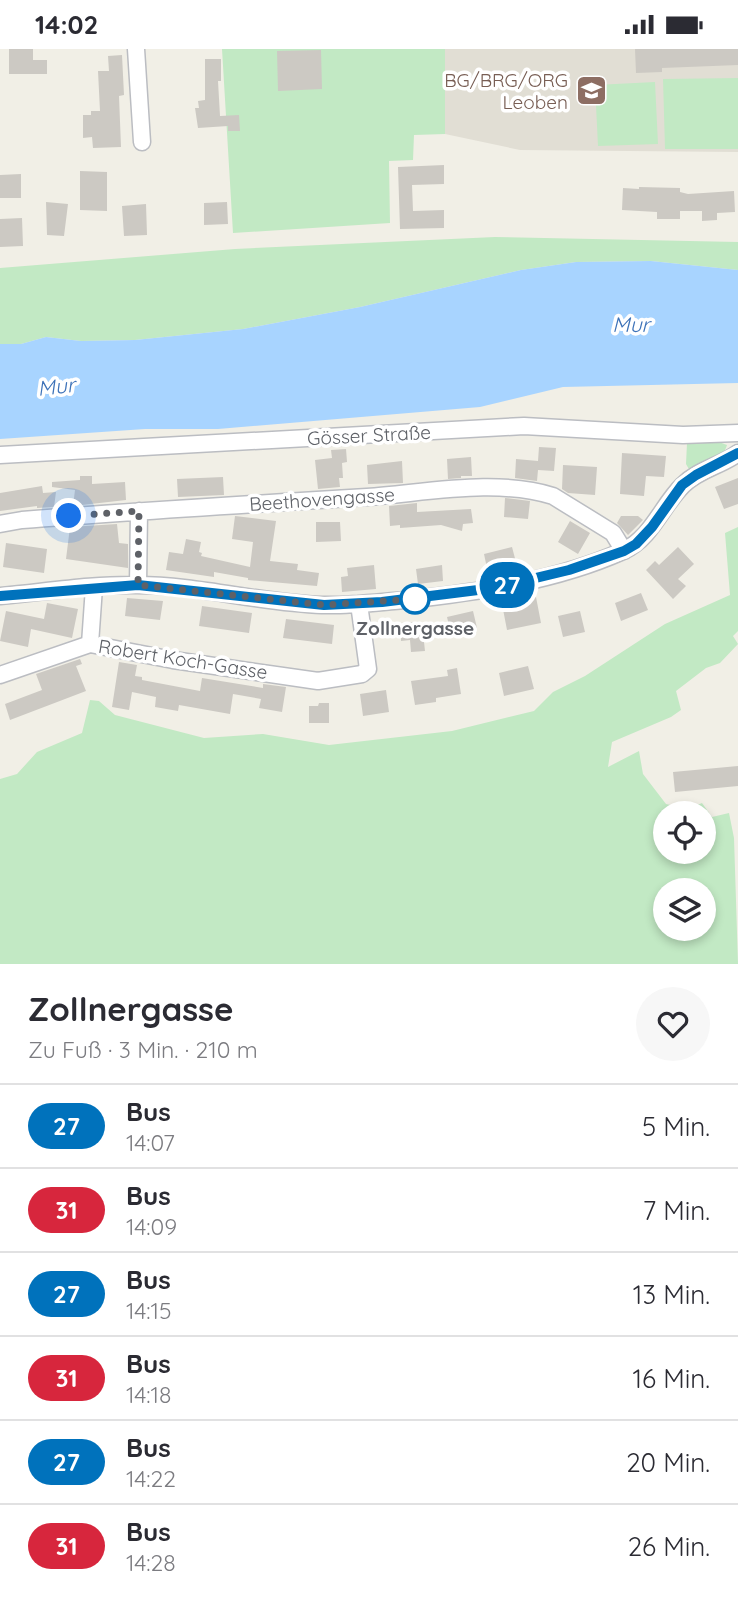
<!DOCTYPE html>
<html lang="de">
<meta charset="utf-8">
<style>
body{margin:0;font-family:Quicksand,sans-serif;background:#f7f7f7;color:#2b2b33;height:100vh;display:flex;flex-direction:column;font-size:26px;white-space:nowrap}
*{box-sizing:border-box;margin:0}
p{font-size:23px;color:#7c7c81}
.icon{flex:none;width:38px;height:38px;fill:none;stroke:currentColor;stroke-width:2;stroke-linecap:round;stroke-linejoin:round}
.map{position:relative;height:915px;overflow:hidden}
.side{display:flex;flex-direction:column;background:#fff;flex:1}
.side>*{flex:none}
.badge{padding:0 14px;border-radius:23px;font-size:24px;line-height:46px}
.fabs{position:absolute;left:653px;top:752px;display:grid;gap:14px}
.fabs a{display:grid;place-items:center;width:63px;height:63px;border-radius:50%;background:#fff;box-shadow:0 4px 10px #0003;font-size:35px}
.you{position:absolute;width:35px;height:35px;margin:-18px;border:5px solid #fff;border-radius:50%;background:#1a73e8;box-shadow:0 0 0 10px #1a73e833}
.map>.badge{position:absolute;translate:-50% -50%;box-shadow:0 0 0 4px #fff}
.round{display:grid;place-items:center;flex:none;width:74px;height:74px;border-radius:37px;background:#f7f7f7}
.headline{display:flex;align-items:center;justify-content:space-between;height:119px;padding:0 28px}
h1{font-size:33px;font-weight:700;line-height:52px}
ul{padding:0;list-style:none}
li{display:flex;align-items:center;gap:21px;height:84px;padding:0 28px;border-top:2px solid #e1e1e2}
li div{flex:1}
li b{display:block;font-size:26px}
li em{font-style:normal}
li .badge{min-width:77px;font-weight:700;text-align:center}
.status{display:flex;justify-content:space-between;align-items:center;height:49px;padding:0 35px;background:#fff;direction:ltr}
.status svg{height:19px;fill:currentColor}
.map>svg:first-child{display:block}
.education{fill:#e1ded4}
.green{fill:#c2e9c4;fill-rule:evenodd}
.water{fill:#a8d4ff}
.building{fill:#ccc9c3}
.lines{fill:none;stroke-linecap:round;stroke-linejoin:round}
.minor-casing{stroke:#bbbdc2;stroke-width:19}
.minor{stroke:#fff;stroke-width:16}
.line-casing{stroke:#fff;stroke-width:16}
.line{stroke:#0072bc;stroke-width:10}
.walk{stroke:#5e6167;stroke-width:7;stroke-dasharray:0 12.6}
.stop-dot{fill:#fff;stroke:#0072bc;stroke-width:3.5}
.labels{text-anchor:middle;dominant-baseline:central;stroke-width:7;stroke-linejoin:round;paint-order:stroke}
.education-label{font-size:19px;fill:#785e54;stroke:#fff;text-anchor:end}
.street-label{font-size:19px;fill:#5e6167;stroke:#fff}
.stop-label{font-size:19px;font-weight:bold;fill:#5e6167;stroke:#fff}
.water-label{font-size:21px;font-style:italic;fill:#3d72b8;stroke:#fff}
</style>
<div class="status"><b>14:02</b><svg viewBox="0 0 49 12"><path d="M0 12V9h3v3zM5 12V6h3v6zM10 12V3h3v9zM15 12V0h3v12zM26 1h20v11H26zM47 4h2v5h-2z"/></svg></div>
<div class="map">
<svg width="738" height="915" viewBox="0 0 738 915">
<rect width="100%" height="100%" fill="#f1efe6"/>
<path class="education" d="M445,0H738V103L520,101L445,85Z"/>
<path class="green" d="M222,0H445V85L414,86L413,111L389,112L390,174L233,184Z
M738,29V100H665L663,30Z
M655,33L658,95L598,97L595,36Z
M495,188L738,193V221L651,212L576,213L521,221L360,258L243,280L135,291L81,292L46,288L21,295H0V219L235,200Z
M716,392L727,396C723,411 703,416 690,422L686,415L687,394Z
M738,478V582L733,587L738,595L720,614L706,619L676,642L681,661L671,668L612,693L608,718L639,702L643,725L666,755L688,760L702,754L712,768L729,764L734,789L738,915H0V730L17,725L37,703L82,684L90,651L99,652L115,666L204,689L263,685L329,696L452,682L534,662L553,643L585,627L665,575L730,546L725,484ZM665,765H704V803H665ZM665,842H704V880H665Z"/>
<path class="water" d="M651,212L738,221V334L563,338L480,358L218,380H145L0,390V295H21L46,288L81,292L135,291L243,280L360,258L521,221L576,213Z"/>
<path class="building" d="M9,0H33V11H47V25H9Z
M635,0H738V16L662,19V23L636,24Z
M321,1L322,40L278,42L277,2Z
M122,6L124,46L119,47L121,98L93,99L92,88L83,89V66H91V62H100L98,22H109L108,7Z
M205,10H221V32H218L220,67L239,66L240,82H228V77L198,79L195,59H199L198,52L205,51Z
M444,116V135L412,136L413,162L444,161V179L400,180L398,118Z
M80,122L107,123V162L80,161Z
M21,125V149H0V126Z
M639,138L680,139V143L688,145L734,142L735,163L717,164V171L702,172V162H680V170H657V163L622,161L623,139L639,140Z
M46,153L68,155L64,187L47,186Z
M227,153L228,175L204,176V154Z
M146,155L147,186L124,187L122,157Z
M22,169L23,197L0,198V170Z
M539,398L556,399L554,422L538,421L537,432L515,429L516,410L538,412Z
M346,400L347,413L342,414L343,429H339L340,438L318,440L315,411L332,409L331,401Z
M622,404L666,407L664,428L646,427L644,447L620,445Z
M471,408L472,427H461V429L448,430L447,410Z
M402,412L403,434L368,435L367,416Z
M563,416L597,418L595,446L568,444L562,440Z
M80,427H92V435L125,433L126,451L73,457L75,441L52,438V433L80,431Z
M223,428L224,446L178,448L177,430Z
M738,429V455L724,460L715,438Z
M42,437L43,444L56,443L54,458L37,459V457L0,462V444Z
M505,449L530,452L528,470L504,468Z
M417,454V463L471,460L473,474L463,475L462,482L441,476L400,479V476L390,477L389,457Z
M235,467L276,472L270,512L298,515L297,521L319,524L317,537L248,531V529L214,523V528L166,521L169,503L183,505L186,490L201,493L199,503L202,504L201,507L250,518L253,493L232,490Z
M621,467H638L643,471L628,486L617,474Z
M570,472L590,484L578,505L558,493Z
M316,473H340L341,492L316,493Z
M117,475L119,494L128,495V519L66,510L70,478Z
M6,494L47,500L44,524L3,518Z
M512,498L517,517L488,524L484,505Z
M678,498L694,515L678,530L686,537L673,550L646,521L655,512L659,516Z
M374,516L376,540L342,543L341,528L348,527L347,519Z
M442,516L443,532L418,535L416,520Z
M641,544L648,561L621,572L615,554Z
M536,548L541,574L507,581L502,555Z
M127,549L163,552L160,571L125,567Z
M47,554L78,560L72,589L31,580L28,598L0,592L6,562L44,570Z
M202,557L252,564L249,584L199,577Z
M473,562L477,579L451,585L447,568Z
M580,562L585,583L563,588L558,567Z
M286,570L334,576L332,595L283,589Z
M415,573V576L422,575L425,602L411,603L410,591L401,592L400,574Z
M80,610L82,615L76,617L86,642L10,671L5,655L42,641L36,625Z
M119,613L137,616L135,627L142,628V631L200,642L202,629L263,639V635L286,638L282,663L259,659L261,650L233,645L230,665L179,656L178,662L155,658L156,648L132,643L129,661L112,658Z
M528,617L534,640L504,647L499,624Z
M457,619L461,645L436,649V653L415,656L411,632L448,627L447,621Z
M386,641L389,663L363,667L360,645Z
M319,654H329V674H309V657H318Z
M738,717V737L675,743L673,723Z"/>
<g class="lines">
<defs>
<path id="minor" d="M136,0L142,93
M0,406L524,377L683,386L738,384
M0,475L22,471C137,462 252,455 367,448C425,444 497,429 553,447L613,484L624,502
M138,536L139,462
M0,547C45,543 92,535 137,536C199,536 260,554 322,556C350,557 379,553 407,551C479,543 556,532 623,502C652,489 662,456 683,436C699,420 721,417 738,404
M90,595L94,538
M0,626L90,595L173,611L318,632L362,625L368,620L359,555"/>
</defs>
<use href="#minor" class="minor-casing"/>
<use href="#minor" class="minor"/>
</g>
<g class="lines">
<defs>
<path id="line" d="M0,547L138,536L324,556L382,553L494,539L569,521L624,502L636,495L652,478L682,436L696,426L738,404"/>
</defs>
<use href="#line" class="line-casing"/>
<use href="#line" class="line"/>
<path class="walk" d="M69,467L139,462L138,536L324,556L415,550"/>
</g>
<defs>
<symbol id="school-square" viewBox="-11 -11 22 22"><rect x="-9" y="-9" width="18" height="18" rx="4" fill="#8d6e63" stroke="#fff"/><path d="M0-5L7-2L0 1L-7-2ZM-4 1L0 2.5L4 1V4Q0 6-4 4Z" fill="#fff"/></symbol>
</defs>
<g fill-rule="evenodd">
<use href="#school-square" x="574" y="24" width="35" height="35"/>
</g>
<circle class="stop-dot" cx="415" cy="550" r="14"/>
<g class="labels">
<g class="education-label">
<text x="568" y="31">BG/BRG/ORG<tspan x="568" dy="22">Leoben</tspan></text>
</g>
<g class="street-label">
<text transform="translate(369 386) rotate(-3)">Gösser Straße</text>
<text transform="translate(322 450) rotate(-4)">Beethovengasse</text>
<text transform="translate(183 610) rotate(9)">Robert Koch-Gasse</text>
</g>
<g class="stop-label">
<text x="415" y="579">Zollnergasse</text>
</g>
<g class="water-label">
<text x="631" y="275">Mur</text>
<text transform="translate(56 337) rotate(-6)">Mur</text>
</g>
</g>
</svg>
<div class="fabs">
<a><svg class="icon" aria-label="locate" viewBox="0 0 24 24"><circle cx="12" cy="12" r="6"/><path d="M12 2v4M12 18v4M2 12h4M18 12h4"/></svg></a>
<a><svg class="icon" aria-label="layers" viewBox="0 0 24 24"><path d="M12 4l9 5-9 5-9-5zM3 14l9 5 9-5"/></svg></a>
</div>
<div class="you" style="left:69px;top:467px"></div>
<b class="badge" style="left:507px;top:536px;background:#0072bc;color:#fff">27</b>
</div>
<section class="side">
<div class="headline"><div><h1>Zollnergasse</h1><p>Zu Fuß · 3 Min. · 210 m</p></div><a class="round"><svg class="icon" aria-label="heart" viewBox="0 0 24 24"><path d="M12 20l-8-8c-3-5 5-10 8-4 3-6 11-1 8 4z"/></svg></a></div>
<ul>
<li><span class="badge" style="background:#0072bc;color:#fff">27</span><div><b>Bus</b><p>14:07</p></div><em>5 Min.</em></li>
<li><span class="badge" style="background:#d7263d;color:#fff">31</span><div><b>Bus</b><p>14:09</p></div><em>7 Min.</em></li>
<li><span class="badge" style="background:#0072bc;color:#fff">27</span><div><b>Bus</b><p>14:15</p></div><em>13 Min.</em></li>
<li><span class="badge" style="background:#d7263d;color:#fff">31</span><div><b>Bus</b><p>14:18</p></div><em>16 Min.</em></li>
<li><span class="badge" style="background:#0072bc;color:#fff">27</span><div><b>Bus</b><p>14:22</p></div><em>20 Min.</em></li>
<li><span class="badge" style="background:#d7263d;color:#fff">31</span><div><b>Bus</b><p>14:28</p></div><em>26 Min.</em></li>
</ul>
</section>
